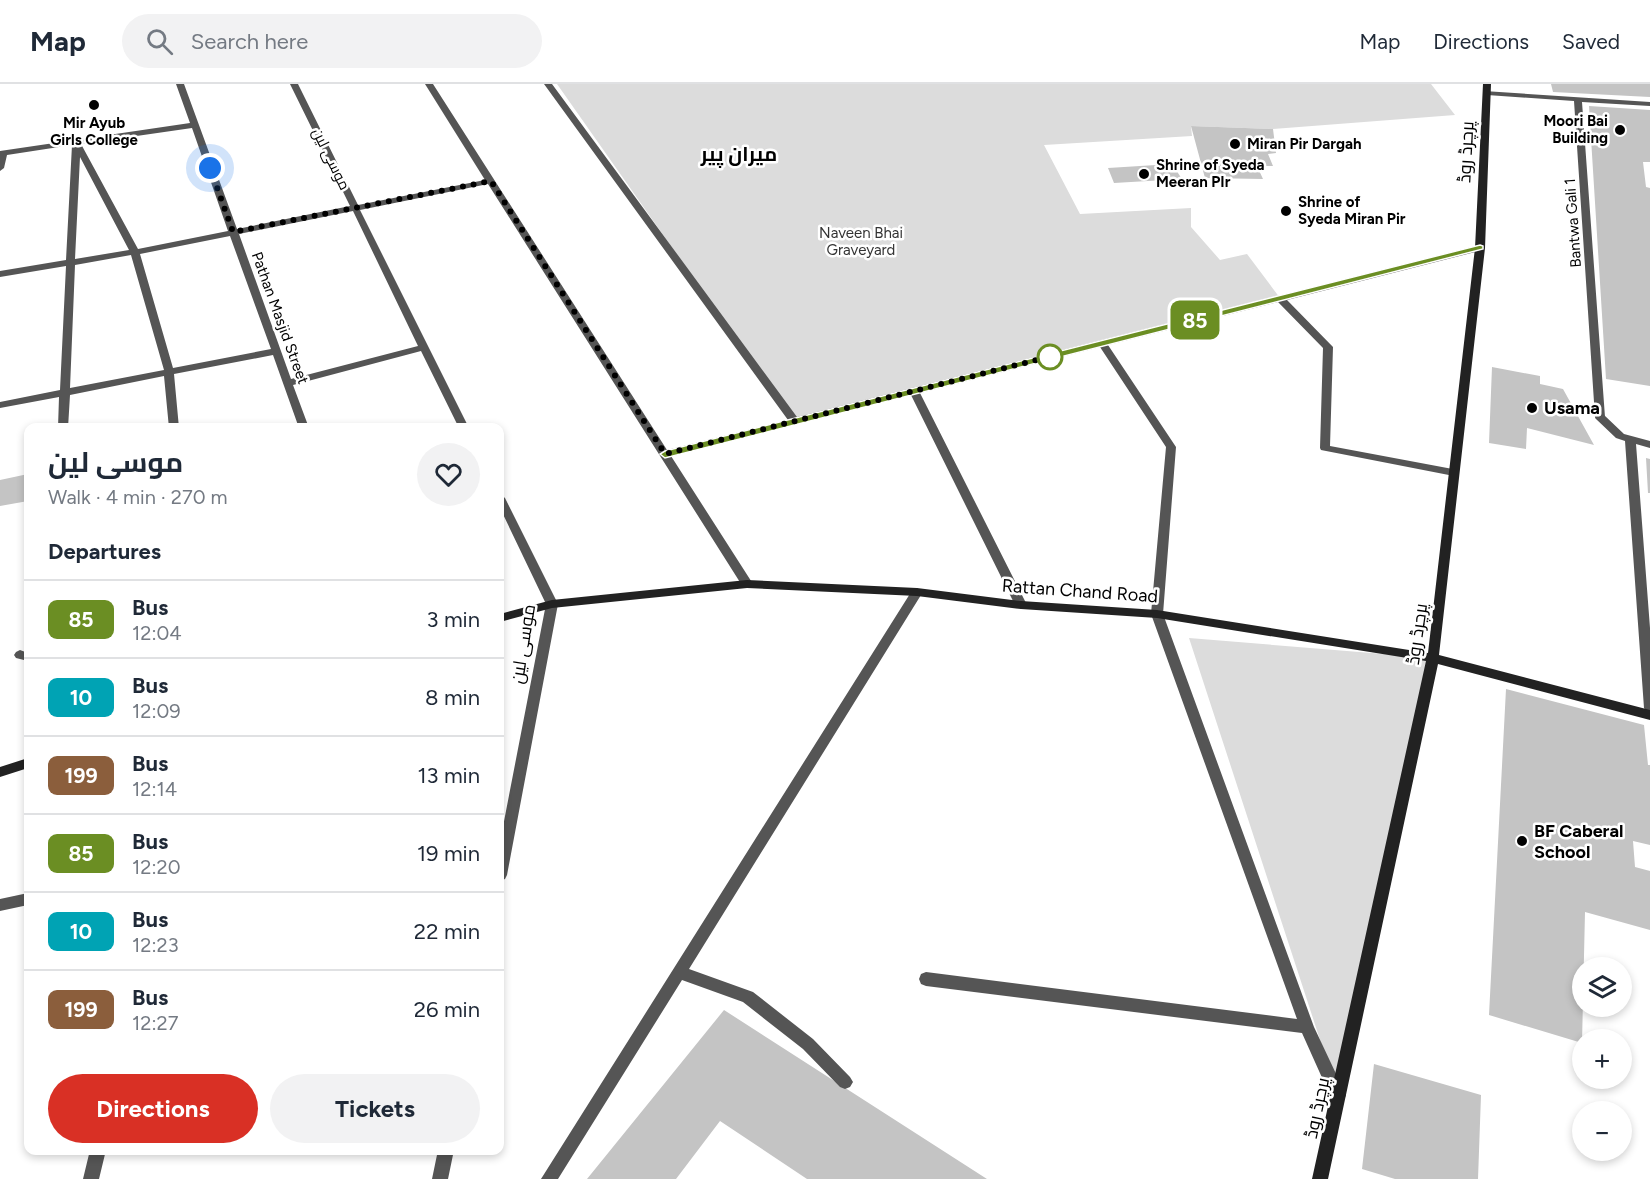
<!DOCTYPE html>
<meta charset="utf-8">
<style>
body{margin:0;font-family:Figtree,Cairo,sans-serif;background:#f2f2f3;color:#1f2937;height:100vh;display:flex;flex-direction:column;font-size:22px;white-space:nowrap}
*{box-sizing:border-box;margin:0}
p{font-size:20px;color:#747a83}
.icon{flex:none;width:33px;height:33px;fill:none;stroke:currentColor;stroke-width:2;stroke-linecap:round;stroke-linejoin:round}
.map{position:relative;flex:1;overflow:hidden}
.drawer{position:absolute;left:24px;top:339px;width:480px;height:732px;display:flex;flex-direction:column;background:#fff;border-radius:12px;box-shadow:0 3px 9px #0003}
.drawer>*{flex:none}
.badge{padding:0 12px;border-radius:9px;font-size:21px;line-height:39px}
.fabs{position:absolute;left:1572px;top:873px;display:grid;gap:12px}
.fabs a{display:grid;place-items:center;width:60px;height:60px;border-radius:50%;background:#fff;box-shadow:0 3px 9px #0003;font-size:30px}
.you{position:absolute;width:30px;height:30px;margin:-15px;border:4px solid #fff;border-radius:50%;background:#1a73e8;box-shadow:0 0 0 9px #1a73e833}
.map>.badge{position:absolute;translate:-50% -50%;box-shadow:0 0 0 3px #fff}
h2{padding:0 24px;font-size:22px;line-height:54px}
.round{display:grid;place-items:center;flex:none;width:63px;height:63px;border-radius:32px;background:#f2f2f3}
.head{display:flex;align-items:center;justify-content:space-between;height:102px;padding:0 24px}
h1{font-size:28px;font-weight:700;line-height:45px}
.cta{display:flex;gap:12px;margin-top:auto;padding:12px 24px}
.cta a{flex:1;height:69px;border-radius:36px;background:#d93025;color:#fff;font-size:24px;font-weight:700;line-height:69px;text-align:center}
.cta a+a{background:#f2f2f3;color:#1f2937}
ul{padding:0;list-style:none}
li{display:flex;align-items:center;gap:18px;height:78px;padding:0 24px;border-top:2px solid #e0e1e3}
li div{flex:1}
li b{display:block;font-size:22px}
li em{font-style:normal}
li .badge{min-width:66px;font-weight:700;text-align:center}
header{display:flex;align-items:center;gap:36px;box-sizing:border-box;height:84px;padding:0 30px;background:#fff;border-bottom:2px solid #e0e1e3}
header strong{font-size:28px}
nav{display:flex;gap:33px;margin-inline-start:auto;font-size:21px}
.search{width:420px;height:54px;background:#f2f2f3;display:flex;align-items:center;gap:15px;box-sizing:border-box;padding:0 21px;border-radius:33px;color:#747a83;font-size:22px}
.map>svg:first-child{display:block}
.green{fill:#dcdcdc}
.building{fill:#c4c4c4}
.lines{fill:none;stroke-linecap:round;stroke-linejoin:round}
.lane{fill:#555;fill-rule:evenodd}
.street{fill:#555;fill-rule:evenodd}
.secondary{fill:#222;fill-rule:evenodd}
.line{fill:#6b8e23;stroke:#fff;stroke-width:1.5}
.walk{stroke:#000;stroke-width:6;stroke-dasharray:0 10.8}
.poi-dot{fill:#000;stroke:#fff;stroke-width:2}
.stop-dot{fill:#fff;stroke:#6b8e23;stroke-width:3}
.labels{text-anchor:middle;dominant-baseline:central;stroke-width:5;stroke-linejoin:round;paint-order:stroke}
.far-poi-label{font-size:15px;font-weight:bold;fill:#000;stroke:#fff;text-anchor:start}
.far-street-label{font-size:15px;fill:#000;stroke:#fff}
.far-park-label{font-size:15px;fill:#333;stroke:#fff}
.street-label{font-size:18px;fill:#000;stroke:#fff}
.poi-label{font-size:18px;font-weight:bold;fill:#000;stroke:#fff;text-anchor:start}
.far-district-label{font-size:20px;font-weight:bold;fill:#000;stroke:#fff}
</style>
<header>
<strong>Map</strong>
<div class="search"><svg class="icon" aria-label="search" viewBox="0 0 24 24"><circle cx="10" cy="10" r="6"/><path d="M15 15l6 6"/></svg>Search here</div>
<nav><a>Map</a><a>Directions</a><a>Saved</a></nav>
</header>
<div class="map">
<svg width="1650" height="1095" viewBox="0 0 1650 1095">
<rect width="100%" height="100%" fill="#fff"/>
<path class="green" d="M557,0H1431L1455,31L1273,45L1191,42L1192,52L1044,61L1080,130L1191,124V143L1220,176L1247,170L1280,214L794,337Z
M1189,554L1433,574L1338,1011Z"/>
<path class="building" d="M1551,0H1650V13L1553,8Z
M1589,22L1650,26V78H1643L1646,103L1650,104V302L1606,295Z
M1191,42L1273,45L1276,69L1268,70L1273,82H1257L1263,95L1205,94Z
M1172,80L1182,95L1114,99L1108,84Z
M1492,283L1540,292V300L1563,305L1594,361L1527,344L1526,365L1489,359Z
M1646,374L1650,375V409H1648Z
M28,390V417L0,422V396Z
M1506,605L1644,641L1648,681H1650V761L1633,757L1635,783L1650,787V846L1585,828L1582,959L1489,931Z
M724,926L987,1095H807L720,1037L676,1095H587Z
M1374,980L1481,1011L1478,1095H1395L1362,1085Z"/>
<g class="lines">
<path class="lane" d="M1484,7L1650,18V22L1582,18L1605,333L1604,335H1596L1595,333L1574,17L1487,11L1483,9Z"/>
<path class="street" d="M176,0H184L237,145L350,122L290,0H298L358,121L485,96L425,0H433L667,366L788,336L544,0H552L797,333L1480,161L1483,162V166L1287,216L1333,263L1330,362L1458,386L1459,388L1454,392L1321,366L1320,364L1323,264L1278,218L1108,261L1176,363L1163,530L1314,943L1346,1011L1344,1016L1338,1018L1332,1016L1302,949L926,902L921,900L919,895L921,890L926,888L1297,935L1151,530L1166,363L1100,263L920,309L1027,521L1021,525L1015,521L911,311L671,372L753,500L751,503H743L488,100L360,126L469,344H459L421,267L293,301L309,344H299L273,271L174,290L179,344H169L164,292L70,311L68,344H58L59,313L0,324V318L60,306L66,182L0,193V187L66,176L72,61L7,71L4,84L0,87V67L190,39ZM192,44L228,147L138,165L81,60ZM80,73L129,166L75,175ZM353,127L418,262L291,295L239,150ZM230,152L271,265L173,284L140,170ZM131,171L164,286L70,304L75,181Z
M1600,330L1604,331L1624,350L1650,357V364L1636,360L1650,544V629L1646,627L1644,624L1625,357L1616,354L1596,335L1595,333Z
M500,410L505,414L558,520L507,791L505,795L500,797V758L546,520L500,424Z
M917,504L923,508L921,511L689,885L753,908L813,955L850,993L853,998L850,1003L845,1005L840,1003L803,965L743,918L682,896L558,1095H541L913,505Z
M20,566L28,569V577L16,574L14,571L16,568Z
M28,809V821L0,827V815Z
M90,1066H106L99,1095H83Z
M438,1066H454L448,1095H432Z"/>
<path class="secondary" d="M1483,0H1491L1485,164L1439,571L1650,626V636L1438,580L1328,1095H1312L1426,577L1157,534L1021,525L917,512L747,504L552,524L500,538V530L552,516L747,496L917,504L1021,517L1157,526L1428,569L1475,164Z
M28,674V684L0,693V683Z"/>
</g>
<path class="line" d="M1480,161L1483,162V165L665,374L660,370L665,367Z"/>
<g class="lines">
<path class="walk" d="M210,84L233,148L491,97L665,370L1060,270L1050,273"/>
</g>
<g class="poi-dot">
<circle cx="94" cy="21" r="6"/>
<circle cx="1620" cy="46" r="6"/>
<circle cx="1235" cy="60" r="6"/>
<circle cx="1144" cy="90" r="6"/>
<circle cx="1286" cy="127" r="6"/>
<circle cx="1532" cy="324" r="6"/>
<circle cx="1522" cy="757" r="6"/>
</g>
<circle class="stop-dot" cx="1050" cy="273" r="12"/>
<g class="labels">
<g class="far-poi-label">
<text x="1608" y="37" text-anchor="end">Moori Bai<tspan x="1608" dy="17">Building</tspan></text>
<text x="94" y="39" text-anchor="middle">Mir Ayub<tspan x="94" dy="17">Girls College</tspan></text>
<text x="1247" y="60">Miran Pir Dargah</text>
<text x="1156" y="81">Shrine of Syeda<tspan x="1156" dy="17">Meeran PIr</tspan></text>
<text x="1298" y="118">Shrine of<tspan x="1298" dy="17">Syeda Miran Pir</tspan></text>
</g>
<g class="far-street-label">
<text transform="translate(331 75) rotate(64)">موسی لین</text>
<text transform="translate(1573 139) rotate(-94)">Bantwa Gali 1</text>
<text transform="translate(280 234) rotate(70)">Pathan Masjid Street</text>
</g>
<g class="far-park-label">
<text x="861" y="149">Naveen Bhai<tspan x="861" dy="17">Graveyard</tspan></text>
</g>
<g class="street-label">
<text transform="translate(1466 68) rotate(-87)">پرچرڈ روڈ</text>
<text transform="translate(1080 507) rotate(4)">Rattan Chand Road</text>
<text transform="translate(1417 550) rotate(-82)">پرچرڈ روڈ</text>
<text transform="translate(523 560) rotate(-81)">موسی لین</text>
<text transform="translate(1317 1024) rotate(-78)">پرچرڈ روڈ</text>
</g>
<g class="poi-label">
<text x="1544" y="324">Usama</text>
<text x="1534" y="747">BF Caberal<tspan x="1534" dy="21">School</tspan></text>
</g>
<g class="far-district-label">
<text x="739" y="70">میران پیر</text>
</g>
</g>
</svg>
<div class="fabs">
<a><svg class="icon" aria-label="layers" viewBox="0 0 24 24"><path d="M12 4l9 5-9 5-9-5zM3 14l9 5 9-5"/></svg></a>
<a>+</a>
<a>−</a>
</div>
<div class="you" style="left:210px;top:84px"></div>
<b class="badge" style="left:1195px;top:236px;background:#6b8e23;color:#fff">85</b>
<section class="drawer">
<div class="head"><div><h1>موسی لین</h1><p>Walk · 4 min · 270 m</p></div><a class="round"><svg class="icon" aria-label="heart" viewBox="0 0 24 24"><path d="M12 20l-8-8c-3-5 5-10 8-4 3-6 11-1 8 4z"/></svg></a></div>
<h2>Departures</h2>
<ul>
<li><span class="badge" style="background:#6b8e23;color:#fff">85</span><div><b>Bus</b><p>12:04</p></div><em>3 min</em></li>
<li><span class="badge" style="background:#00a3b4;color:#fff">10</span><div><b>Bus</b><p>12:09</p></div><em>8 min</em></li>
<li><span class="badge" style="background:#8b5e3c;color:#fff">199</span><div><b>Bus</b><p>12:14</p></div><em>13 min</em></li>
<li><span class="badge" style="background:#6b8e23;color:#fff">85</span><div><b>Bus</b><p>12:20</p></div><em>19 min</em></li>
<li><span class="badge" style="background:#00a3b4;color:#fff">10</span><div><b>Bus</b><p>12:23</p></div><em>22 min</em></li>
<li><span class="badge" style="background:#8b5e3c;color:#fff">199</span><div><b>Bus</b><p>12:27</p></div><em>26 min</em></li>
</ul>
<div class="cta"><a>Directions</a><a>Tickets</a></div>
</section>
</div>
